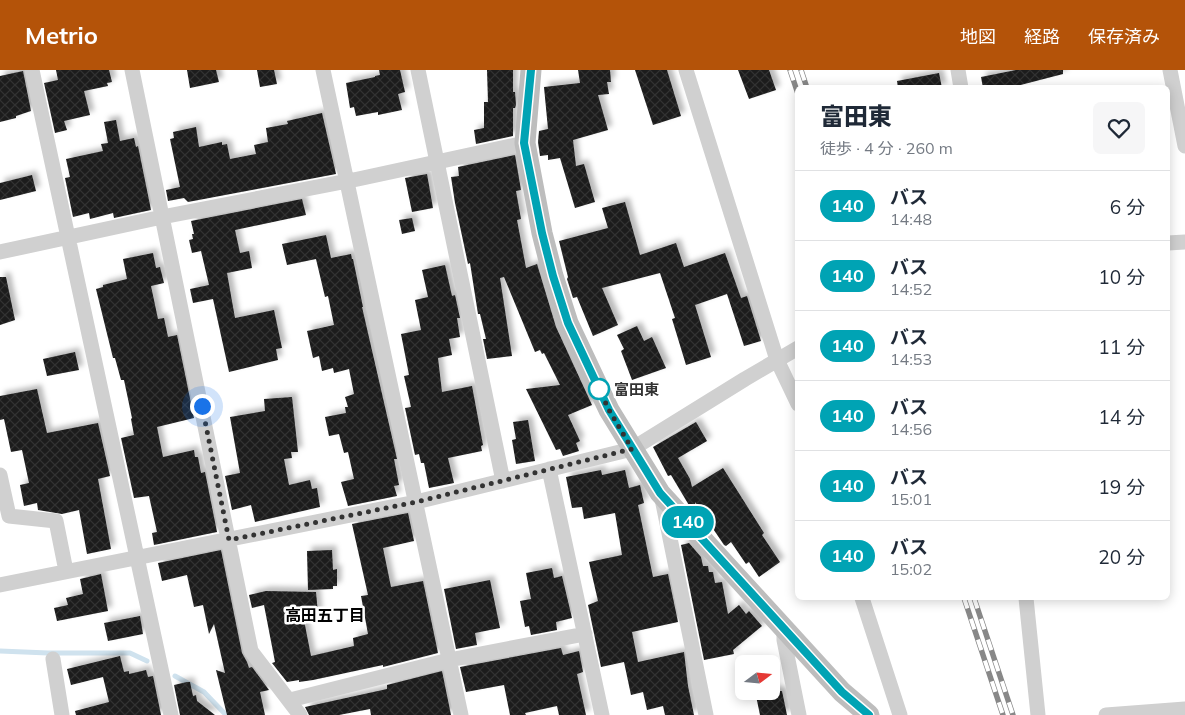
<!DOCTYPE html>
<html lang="ja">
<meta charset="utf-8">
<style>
body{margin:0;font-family:Mulish,"Noto Sans JP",sans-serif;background:#f6f6f7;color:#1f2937;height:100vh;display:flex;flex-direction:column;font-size:19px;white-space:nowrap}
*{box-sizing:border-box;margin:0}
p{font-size:16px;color:#747a83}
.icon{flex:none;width:28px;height:28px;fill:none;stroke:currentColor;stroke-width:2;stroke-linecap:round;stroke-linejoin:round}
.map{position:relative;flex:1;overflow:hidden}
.details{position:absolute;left:795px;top:15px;width:375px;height:515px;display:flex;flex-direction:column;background:#fff;border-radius:8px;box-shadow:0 2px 12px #0003}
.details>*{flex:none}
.badge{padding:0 10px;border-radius:16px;font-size:18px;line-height:32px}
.needle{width:32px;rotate:74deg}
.buttons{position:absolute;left:735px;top:585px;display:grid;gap:10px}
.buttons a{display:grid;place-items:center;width:45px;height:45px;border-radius:8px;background:#fff;box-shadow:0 2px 12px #0003;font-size:25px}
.you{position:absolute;width:25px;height:25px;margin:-12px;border:4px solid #fff;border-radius:50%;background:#1a73e8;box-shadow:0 0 0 8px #1a73e833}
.map>.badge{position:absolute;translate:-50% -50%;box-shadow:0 0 0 2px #fff}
.round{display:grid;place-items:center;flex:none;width:52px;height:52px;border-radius:8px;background:#f6f6f7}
.headline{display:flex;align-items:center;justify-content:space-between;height:85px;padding:0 25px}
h1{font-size:24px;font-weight:800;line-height:38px}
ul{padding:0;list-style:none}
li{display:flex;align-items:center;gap:15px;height:70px;padding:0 25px;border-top:1px solid #e0e1e3}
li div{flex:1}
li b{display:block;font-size:19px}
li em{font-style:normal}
li .badge{min-width:55px;font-weight:700;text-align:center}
header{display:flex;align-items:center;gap:30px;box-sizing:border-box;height:70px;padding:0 25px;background:#b45309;color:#fff}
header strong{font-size:24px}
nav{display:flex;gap:28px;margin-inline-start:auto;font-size:18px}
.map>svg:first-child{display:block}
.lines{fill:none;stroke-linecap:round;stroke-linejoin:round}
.stream{stroke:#cfe2ee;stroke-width:5}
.building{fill:url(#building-cross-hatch);filter:url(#shadow)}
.street{stroke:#d0d0d0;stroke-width:15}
.secondary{stroke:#bdbdbd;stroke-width:21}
.rail-casing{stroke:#888;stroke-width:5.5}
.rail{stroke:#fff;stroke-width:4;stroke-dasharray:11;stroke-linecap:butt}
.line-casing{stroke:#fff;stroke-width:11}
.line{stroke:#00a3b4;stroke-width:8}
.walk{stroke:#333;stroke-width:5;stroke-dasharray:0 9}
.stop-dot{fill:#fff;stroke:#00a3b4;stroke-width:2.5}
.labels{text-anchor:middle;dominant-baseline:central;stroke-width:5;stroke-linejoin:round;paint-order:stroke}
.stop-label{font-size:15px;font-weight:bold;fill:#333;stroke:#fff;text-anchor:start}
.neighbourhood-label{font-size:16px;font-weight:bold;fill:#000;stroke:#fff}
</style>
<header>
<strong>Metrio</strong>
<nav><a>地図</a><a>経路</a><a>保存済み</a></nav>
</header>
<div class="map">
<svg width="1185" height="645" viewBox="0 0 1185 645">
<defs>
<pattern id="building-cross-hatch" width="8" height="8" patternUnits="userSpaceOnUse" patternTransform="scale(1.25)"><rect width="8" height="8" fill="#1a1a1a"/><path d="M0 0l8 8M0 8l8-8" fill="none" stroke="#333"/></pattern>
<filter id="shadow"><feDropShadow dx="4.5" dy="-4.5" stdDeviation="2.5" flood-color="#0004"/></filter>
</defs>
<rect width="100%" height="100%" fill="#fff"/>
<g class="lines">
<path class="stream" d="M0,581L48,583H130L147,591
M175,606L204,622L226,645"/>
</g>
<path class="building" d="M56,0H109L112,12L107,13L108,16L84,21L90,45L64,51L67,60L55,63L44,13L58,10Z
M187,0H216L219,12L190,18Z
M257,0H274L277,14L260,17Z
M379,0H400L405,22L398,24L402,40L378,45V42L356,46L354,37L350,38L346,13L375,7V6L380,5Z
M487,0H513V22H515L516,35L515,38H513V66L476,74L474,60L484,58V32H488Z
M578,0H610L611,12H607L609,24L598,25L608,60L573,70L576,96L584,94L595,132L575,138L560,88L548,90V85L540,86L538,72L539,61L548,59L544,17L580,13Z
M635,0H667L681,46L653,55Z
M738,0H769L776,20L749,29Z
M1016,0H1063V4L1009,18H983L981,7Z
M23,1L31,41L16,46V48L0,52V6Z
M939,3L942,18H898L897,11Z
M322,43L336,104L188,132L184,128L168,131L166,120L180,117L170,69L174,68L173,62L196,57L199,77L222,72V75L227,74L230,89L256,84L254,75L268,72L266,58L288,54L287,51Z
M116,50L120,71L134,68L136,77L138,76L151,140L114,148L113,143L90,149L89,143L73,147L65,108L70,107L66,89L103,81L101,74L108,73L104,52Z
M515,85L521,120L516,121L521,149L517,150L526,198L537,194L556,257L592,335L568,345L580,371L576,373L579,381L563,386L560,379L556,380L526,319L560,315L544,283L542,284L540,280L535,282L504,207L500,208L512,286L487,289L483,269H486L480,244H478L470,193L468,194L455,133L451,107L459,106L458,97Z
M427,104L433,138L412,142L405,108Z
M32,105L36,121L0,130V113Z
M302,129L306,145L235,160L240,183L249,181L252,198L227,203L235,248L274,240L282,278L276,279L278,290L229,302L213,229L193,233L190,219L209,215L201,181L192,183L189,170L193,169L192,164H194L191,151Z
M625,132L640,185L676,173L684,197L725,183L741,228L747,226L761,271L744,276L727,224L695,235L711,287L686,295L672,249L675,248L660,203L602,218L618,255L593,266L577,227L573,228L567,209L568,207L559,171L608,158L602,138Z
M412,148L415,161L402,164L399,150Z
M326,165L331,188L351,184L352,189H353L363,237H362L397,389H394L399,415L394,416L397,426L348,436L341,412L354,409L348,382L344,383L339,364L329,366L325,347L346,343L345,337H348L345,327L354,324L349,299L334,303L333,298L322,301L319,286L313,288L307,261L334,255L328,226L325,227L316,189L287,195L282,174Z
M153,183L156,198L160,197L164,213L151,216L158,249L164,248L168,267L177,265L194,348L157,357L163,387L194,380L195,387H198L201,403L205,402L217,462L154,475L152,463L157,462L149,426L134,428L121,368L134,365L131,349L132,348L124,310H121L115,288H113L96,219L103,217V215L127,209L123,189Z
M445,195L452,226L455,225L460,248H457L460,267L449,269L452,285L438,288L442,322L472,316L483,375L481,376L482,381L448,388L454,413L429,418L424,393H421L419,384L415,385L405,338L411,337L404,306L409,305L401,264L421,260L415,230L428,227L422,200Z
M0,207H6L15,250L0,255Z
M637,256L644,271L652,267L666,298L632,310L621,281L624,279L617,265Z
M75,282L79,300L47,306L43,289Z
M37,319L47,363L98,353L110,406L98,409L111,479L87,484L79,440L62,444L38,440L37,433L24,436L20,415L29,413L22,380L11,382L4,349L0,350V326Z
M292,327L298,382H291L292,388L284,389L289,415L310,410L312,419L317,418L320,437L255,452L251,435L232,440L225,406L240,403L230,347L265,341L264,329Z
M528,350L535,391L516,394L512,370L516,369L513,352Z
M696,352L707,371L678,388L690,409L692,417L723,398L764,463L762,465L780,492L759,507L749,492L746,494L731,472L726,476L724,475L695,432L697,445L690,437L671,405L668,406L653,377Z
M601,400L602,405L625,400L629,418L640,415L644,433L638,435L653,507L668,504L678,552L632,562L638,592L684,582L688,616L694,645H665L663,636L647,640L643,622L631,625L624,592L601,597L588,535L598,531L589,492L622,485L615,443L584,449L582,437L572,438L566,407Z
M408,443L414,471L383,478L391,517L423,511L438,583L383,597V595L313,610L299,612V610L287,612L272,593L275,592L264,535L252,538L249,525L266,521L316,522L318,544L303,545L311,586L354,576L353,568L368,564L361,526L368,525L352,454Z
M689,473L701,487L703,496H708L709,502H713L715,513L722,512L728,544L739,535L746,544L749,541L762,556L733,580L734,584L704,590L681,475Z
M221,480L242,583L247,592L249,598L252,597L269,620L260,622L265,645H227L216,600L225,603L214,554L209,564L203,535L194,537L187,505L162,511L158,493Z
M332,480L333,500L337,499V516H333V519L308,520L307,481Z
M552,498L554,508L562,506L572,548L556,552L557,560L531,565L529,556L525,557L520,531L531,529L526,503Z
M101,504L108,541L57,551L54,538L68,535L66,528L83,524L80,509Z
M490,510L500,558L475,563L477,575L456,579L444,519Z
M140,546L143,564L108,571L104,553Z
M561,578L563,585L579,581L583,602L577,604L586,645H559L557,636L525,643L526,645H510L504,615L466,622L460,597Z
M120,586L124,602L129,601V604L146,600L148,607L153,606L161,645H76L75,641L109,632L103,607L71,615L67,599Z
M442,601L451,645H371L370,639L339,645H309L305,637L387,619V615Z
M187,612H190L193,626L196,625L197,631L215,645H180L174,615Z
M755,621H782L787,645H760Z"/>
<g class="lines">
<path class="street" d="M32,0L171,645
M132,0L251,581L300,645
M323,0L461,645
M418,0L503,411
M686,0L777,290L798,334
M958,0L961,18
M1170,0L1185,76
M1168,173L1185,172
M0,182L162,147L358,109L525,73
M549,399L602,645
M0,405L9,446L56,451L66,501
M661,424L706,645
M0,515L416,432L632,379L745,309L798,278
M862,528L900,645
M1026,528L1038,645
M784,557V570L799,645
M53,589L62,645
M290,630L449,590L585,564
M1106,645L1185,639"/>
<path class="secondary" d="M531,0L525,73L542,163L553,206L568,253L609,340L660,423L842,622L869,645"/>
<defs>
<path id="rail" d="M790,0L798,24
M801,0L807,18
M964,528L1003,645
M974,528L1013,645"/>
</defs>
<use href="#rail" class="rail-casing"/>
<use href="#rail" class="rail"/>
</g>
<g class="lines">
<defs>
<path id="line" d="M531,0L524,73L542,163L553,206L568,253L609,340L660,423L842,622L869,645"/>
</defs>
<use href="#line" class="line-casing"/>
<use href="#line" class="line"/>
<path class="walk" d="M202,336L229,470L416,432L632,379L609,340L599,319"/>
</g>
<circle class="stop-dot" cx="599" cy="319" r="10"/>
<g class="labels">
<g class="stop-label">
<text x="614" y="319">富田東</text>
</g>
<g class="neighbourhood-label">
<text x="325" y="545">高田五丁目</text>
</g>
</g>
</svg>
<div class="buttons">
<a><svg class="needle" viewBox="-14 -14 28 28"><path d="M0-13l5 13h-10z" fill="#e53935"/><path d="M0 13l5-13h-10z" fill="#747a83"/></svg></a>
</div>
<div class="you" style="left:202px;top:336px"></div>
<b class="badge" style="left:688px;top:452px;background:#00a3b4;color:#fff">140</b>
<section class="details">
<div class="headline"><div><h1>富田東</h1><p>徒歩 · 4 分 · 260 m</p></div><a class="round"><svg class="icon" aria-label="heart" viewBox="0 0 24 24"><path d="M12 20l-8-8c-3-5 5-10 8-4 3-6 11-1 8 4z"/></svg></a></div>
<ul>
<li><span class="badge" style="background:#00a3b4;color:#fff">140</span><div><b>バス</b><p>14:48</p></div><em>6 分</em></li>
<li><span class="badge" style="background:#00a3b4;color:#fff">140</span><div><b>バス</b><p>14:52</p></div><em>10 分</em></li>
<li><span class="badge" style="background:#00a3b4;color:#fff">140</span><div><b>バス</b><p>14:53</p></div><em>11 分</em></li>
<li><span class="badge" style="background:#00a3b4;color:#fff">140</span><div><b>バス</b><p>14:56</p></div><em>14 分</em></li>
<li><span class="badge" style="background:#00a3b4;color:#fff">140</span><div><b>バス</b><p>15:01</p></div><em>19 分</em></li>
<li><span class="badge" style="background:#00a3b4;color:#fff">140</span><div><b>バス</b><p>15:02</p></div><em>20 分</em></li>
</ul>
</section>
</div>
